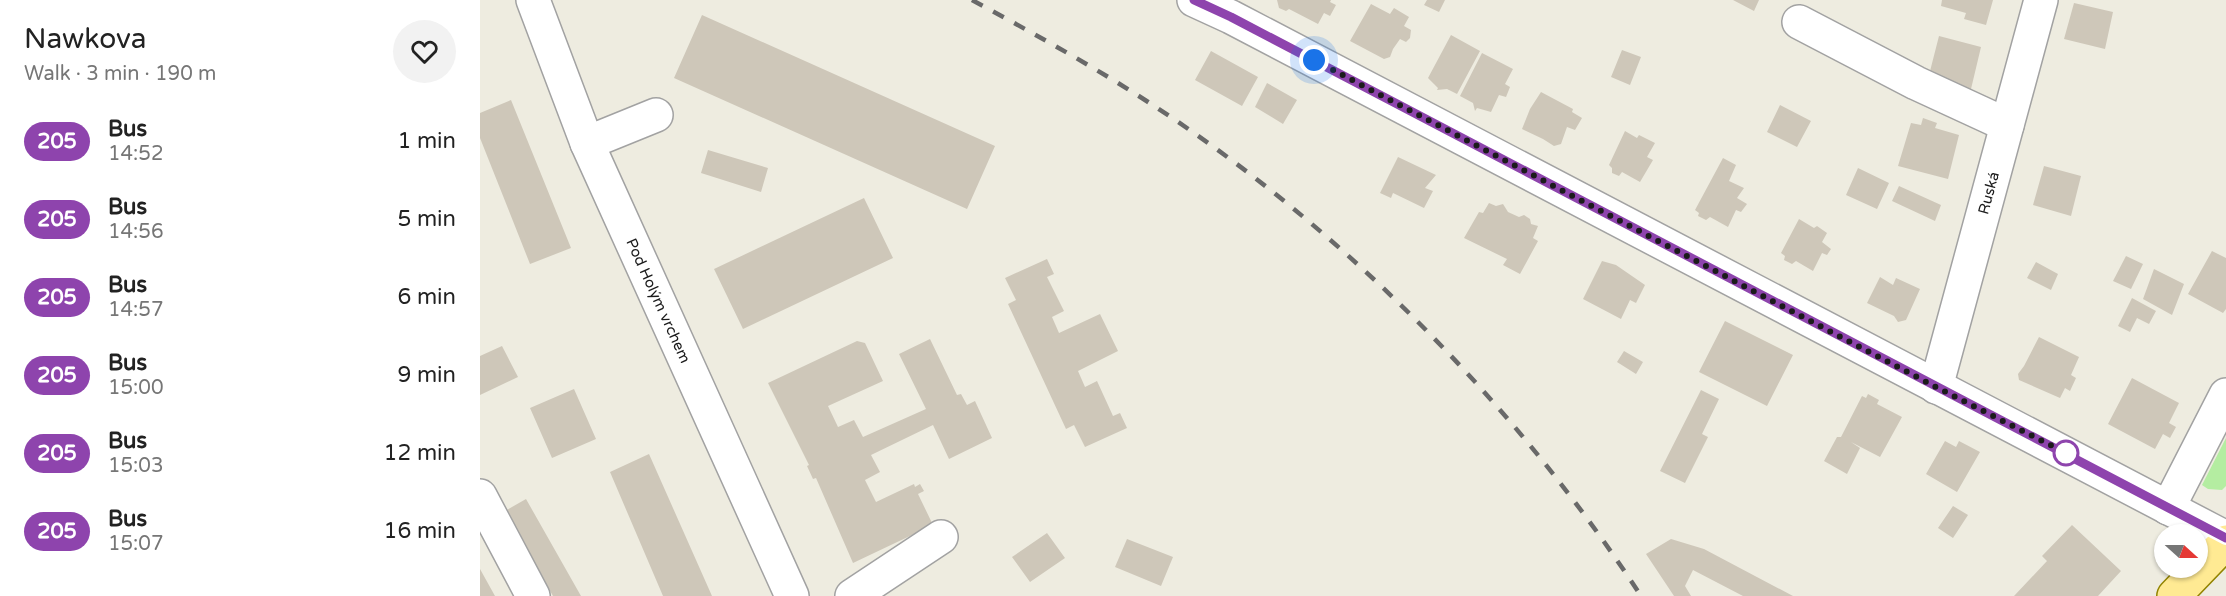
<!DOCTYPE html>
<meta charset="utf-8">
<style>
body{margin:0;font-family:"Varela Round",sans-serif;background:#f2f2f2;color:#222;height:100vh;display:flex;flex-direction:column;font-size:22px;white-space:nowrap}
*{box-sizing:border-box;margin:0}
p{font-size:20px;color:#767676}
.icon{flex:none;width:33px;height:33px;fill:none;stroke:currentColor;stroke-width:2;stroke-linecap:round;stroke-linejoin:round}
.map{position:relative;flex:1;overflow:hidden}
.drawer{display:flex;flex-direction:column;background:#fff;width:480px}
.drawer>*{flex:none}
.badge{padding:0 12px;border-radius:20px;font-size:21px;line-height:39px}
.needle{width:39px;rotate:111deg}
.buttons{position:absolute;left:1674px;top:524px;display:grid;gap:12px}
.buttons a{display:grid;place-items:center;width:54px;height:54px;border-radius:50%;background:#fff;box-shadow:0 2px 4px #0004;font-size:30px}
.you{position:absolute;width:30px;height:30px;margin:-15px;border:4px solid #fff;border-radius:50%;background:#1a73e8;box-shadow:0 0 0 9px #1a73e833}
.map>.badge{position:absolute;translate:-50% -50%;box-shadow:0 0 0 3px #fff}
.round{display:grid;place-items:center;flex:none;width:63px;height:63px;border-radius:32px;background:#f2f2f2}
.head{display:flex;align-items:center;justify-content:space-between;height:102px;padding:0 24px}
h1{font-size:28px;font-weight:600;line-height:45px}
ul{padding:0;list-style:none}
li{display:flex;align-items:center;gap:18px;height:78px;padding:0 24px}
li div{flex:1}
li b{display:block;font-size:22px}
li em{font-style:normal}
li .badge{min-width:66px;font-weight:700;text-align:center}
main{display:flex;flex:1;min-height:0}
.map>svg:first-child{display:block}
.grass{fill:#b4eda1}
.building{fill:#cec7b9}
.lines{fill:none;stroke-linecap:round;stroke-linejoin:round}
.minor-casing{stroke:#a2a2a2;stroke-width:36}
.major-casing{stroke:#928400;stroke-width:36}
.minor{stroke:#fff;stroke-width:33}
.major{stroke:#ffea93;stroke-width:33}
.rail{stroke:#696969;stroke-width:4.5;stroke-dasharray:12 12;stroke-linecap:butt}
.line-casing{stroke:#fff;stroke-width:14}
.line{stroke:#8e44ad;stroke-width:9}
.walk{stroke:#1b1b1b;stroke-width:6;stroke-dasharray:0 10.8}
.stop-dot{fill:#fff;stroke:#8e44ad;stroke-width:3}
.labels{text-anchor:middle;dominant-baseline:central;stroke-width:6;stroke-linejoin:round;paint-order:stroke}
.street-label{font-size:15px;fill:#1b1b1b;stroke:#fff}
</style>
<main>
<section class="drawer">
<div class="head"><div><h1>Nawkova</h1><p>Walk · 3 min · 190 m</p></div><a class="round"><svg class="icon" aria-label="heart" viewBox="0 0 24 24"><path d="M12 20l-8-8c-3-5 5-10 8-4 3-6 11-1 8 4z"/></svg></a></div>
<ul>
<li><span class="badge" style="background:#8e44ad;color:#fff">205</span><div><b>Bus</b><p>14:52</p></div><em>1 min</em></li>
<li><span class="badge" style="background:#8e44ad;color:#fff">205</span><div><b>Bus</b><p>14:56</p></div><em>5 min</em></li>
<li><span class="badge" style="background:#8e44ad;color:#fff">205</span><div><b>Bus</b><p>14:57</p></div><em>6 min</em></li>
<li><span class="badge" style="background:#8e44ad;color:#fff">205</span><div><b>Bus</b><p>15:00</p></div><em>9 min</em></li>
<li><span class="badge" style="background:#8e44ad;color:#fff">205</span><div><b>Bus</b><p>15:03</p></div><em>12 min</em></li>
<li><span class="badge" style="background:#8e44ad;color:#fff">205</span><div><b>Bus</b><p>15:07</p></div><em>16 min</em></li>
</ul>
</section>
<div class="map">
<svg width="1746" height="596" viewBox="0 0 1746 596">
<rect width="100%" height="100%" fill="#eeece0"/>
<path class="grass" d="M1746,438V486L1742,490L1728,489L1722,485Z"/>
<path class="building" d="M797,0H851L850,2L856,5L850,16L844,13L838,24L809,9L806,11L799,8Z
M947,0H965L959,12L944,5Z
M1253,0H1279L1274,11Z
M1462,0H1513L1506,25L1484,19L1486,13L1461,6Z
M1594,3L1633,12L1625,49L1584,39Z
M891,4L910,14L914,8L929,17L924,26L931,30L930,38L926,42L920,39L913,49L910,57L904,59L870,41Z
M222,15L515,146L487,209L194,78Z
M971,35L1000,51L977,94L967,89L957,90L958,88L948,78Z
M1459,36L1501,47L1491,89L1448,79Z
M1142,50L1161,57L1150,85L1131,77Z
M731,51L778,77L762,106L715,80Z
M1002,53L1033,69L1025,84L1030,87L1026,97L1019,95L1011,112L997,108L995,111L993,103L980,96Z
M787,83L817,100L803,124L775,107Z
M1061,92L1093,109L1092,112L1102,118L1095,130L1087,127L1081,144L1074,146L1063,139L1042,129L1050,109Z
M31,100L91,248L50,264L0,138V113Z
M1300,105L1331,121L1317,147L1287,132Z
M1443,118L1457,123L1455,128L1479,135L1468,179L1418,166L1431,123L1441,125Z
M1145,131L1157,138L1159,135L1175,143L1167,157L1173,160L1160,182L1142,172L1139,176L1132,173V168L1129,165Z
M228,150L288,168L281,192L221,173Z
M918,157L956,175L945,188L953,191L944,208L913,193L911,198L900,193Z
M1243,158L1256,165L1249,181L1264,188L1257,198L1267,204L1261,212L1256,210L1248,227L1230,217L1226,220L1218,216L1219,213L1215,210Z
M1564,166L1601,176L1591,216L1553,205Z
M1378,168L1409,183L1397,209L1366,195Z
M1419,186L1461,205L1455,221L1412,201Z
M384,198L413,258L263,329L234,269Z
M1009,203L1016,206L1023,204L1028,212L1039,217L1044,215L1050,219L1051,224L1058,226L1053,238L1058,241L1040,274L1023,265L1027,259L984,238L999,212L1003,213Z
M1319,219L1334,228L1337,226L1347,233L1342,242L1351,249L1347,255L1342,253L1333,271L1316,261L1312,264L1304,260L1305,256L1301,253Z
M1732,251L1746,258V309L1743,313L1708,294Z
M1646,256L1663,264L1651,289L1633,281Z
M567,259L574,274L567,277L584,311L572,317L579,333L620,314L638,351L598,371L605,387L617,381L633,416L640,413L647,428L605,447L594,425L586,429L528,304L536,300L525,278Z
M1122,261L1136,265L1165,285L1156,303L1150,300L1141,319L1103,299Z
M1556,262L1578,274L1571,290L1547,278Z
M1674,269L1704,284L1692,315L1663,299Z
M1400,277L1413,285L1416,278L1440,289L1426,320L1418,322L1414,316L1387,303Z
M1652,298L1676,311L1669,324L1657,318L1650,332L1638,326Z
M1245,321L1313,355L1287,406L1219,372Z
M1559,337L1599,357L1591,375L1596,378L1590,391L1585,388L1580,398L1539,380L1538,374L1544,366Z
M450,339L477,395L481,394L487,405L495,401L512,438L469,459L453,425L391,455L400,472L385,480L396,502L434,484L435,487L440,484L444,491L438,494L453,525L373,563L336,478L333,479L327,466L329,465L288,383L377,341L385,343L403,381L348,406L358,427L374,420L383,437L446,409L419,354Z
M22,346L38,377L0,395V356Z
M1144,351L1163,362L1156,374L1137,362Z
M1652,378L1699,403L1689,423L1696,427L1690,438L1683,434L1675,449L1628,424Z
M94,389L116,439L72,458L50,408Z
M1221,390L1239,399L1222,434L1228,437L1205,483L1180,471Z
M1388,394L1399,400L1397,404L1422,417L1400,457L1371,442L1380,448L1367,474L1344,461L1357,437H1361L1382,396L1386,398Z
M1465,441L1476,447L1479,441L1500,452L1477,492L1446,474Z
M169,454L232,596H183L130,472Z
M46,499L101,596H73L25,511Z
M1473,506L1488,515L1473,538L1458,528Z
M1592,525L1641,571L1618,596H1534L1567,561L1562,556Z
M567,533L585,558L550,582L532,557Z
M647,539L693,557L681,586L635,567Z
M1191,539L1224,549L1313,596H1263L1213,570L1205,586L1211,596H1194L1166,554Z
M0,569L15,596H0Z"/>
<g class="lines">
<defs>
<g id="minor">
<path id="s1" d="M53,0L107,143L312,596"/>
<path d="M714,0L751,17L1746,538"/>
<path d="M1319,22L1436,83L1527,125"/>
<path d="M107,143L176,115"/>
<path id="s2" d="M1456,387L1561,0"/>
<path d="M0,496L53,596"/>
<path d="M1688,508L1746,395"/>
<path d="M372,596L461,537"/>
</g>
<path id="major" d="M1694,596L1746,542"/>
</defs>
<use href="#minor" class="minor-casing"/>
<use href="#major" class="major-casing"/>
<use href="#minor" class="minor"/>
<use href="#major" class="major"/>
<path class="rail" d="M492,0C551,32 609,64 665,100C859,225 1035,403 1161,596"/>
</g>
<g class="lines">
<defs>
<path id="line" d="M714,0L751,17L1746,538"/>
</defs>
<use href="#line" class="line-casing"/>
<use href="#line" class="line"/>
<path class="walk" d="M834,60L1456,387L1586,453"/>
</g>
<circle class="stop-dot" cx="1586" cy="453" r="12"/>
<g class="labels">
<g class="street-label">
<text stroke="none"><textPath href="#s2" startOffset="201">Ruská</textPath></text>
<text stroke="none"><textPath href="#s1" startOffset="326">Pod Holým vrchem</textPath></text>
</g>
</g>
</svg>
<div class="buttons">
<a><svg class="needle" viewBox="-14 -14 28 28"><path d="M0-13l5 13h-10z" fill="#e53935"/><path d="M0 13l5-13h-10z" fill="#767676"/></svg></a>
</div>
<div class="you" style="left:834px;top:60px"></div>
</div>
</main>
